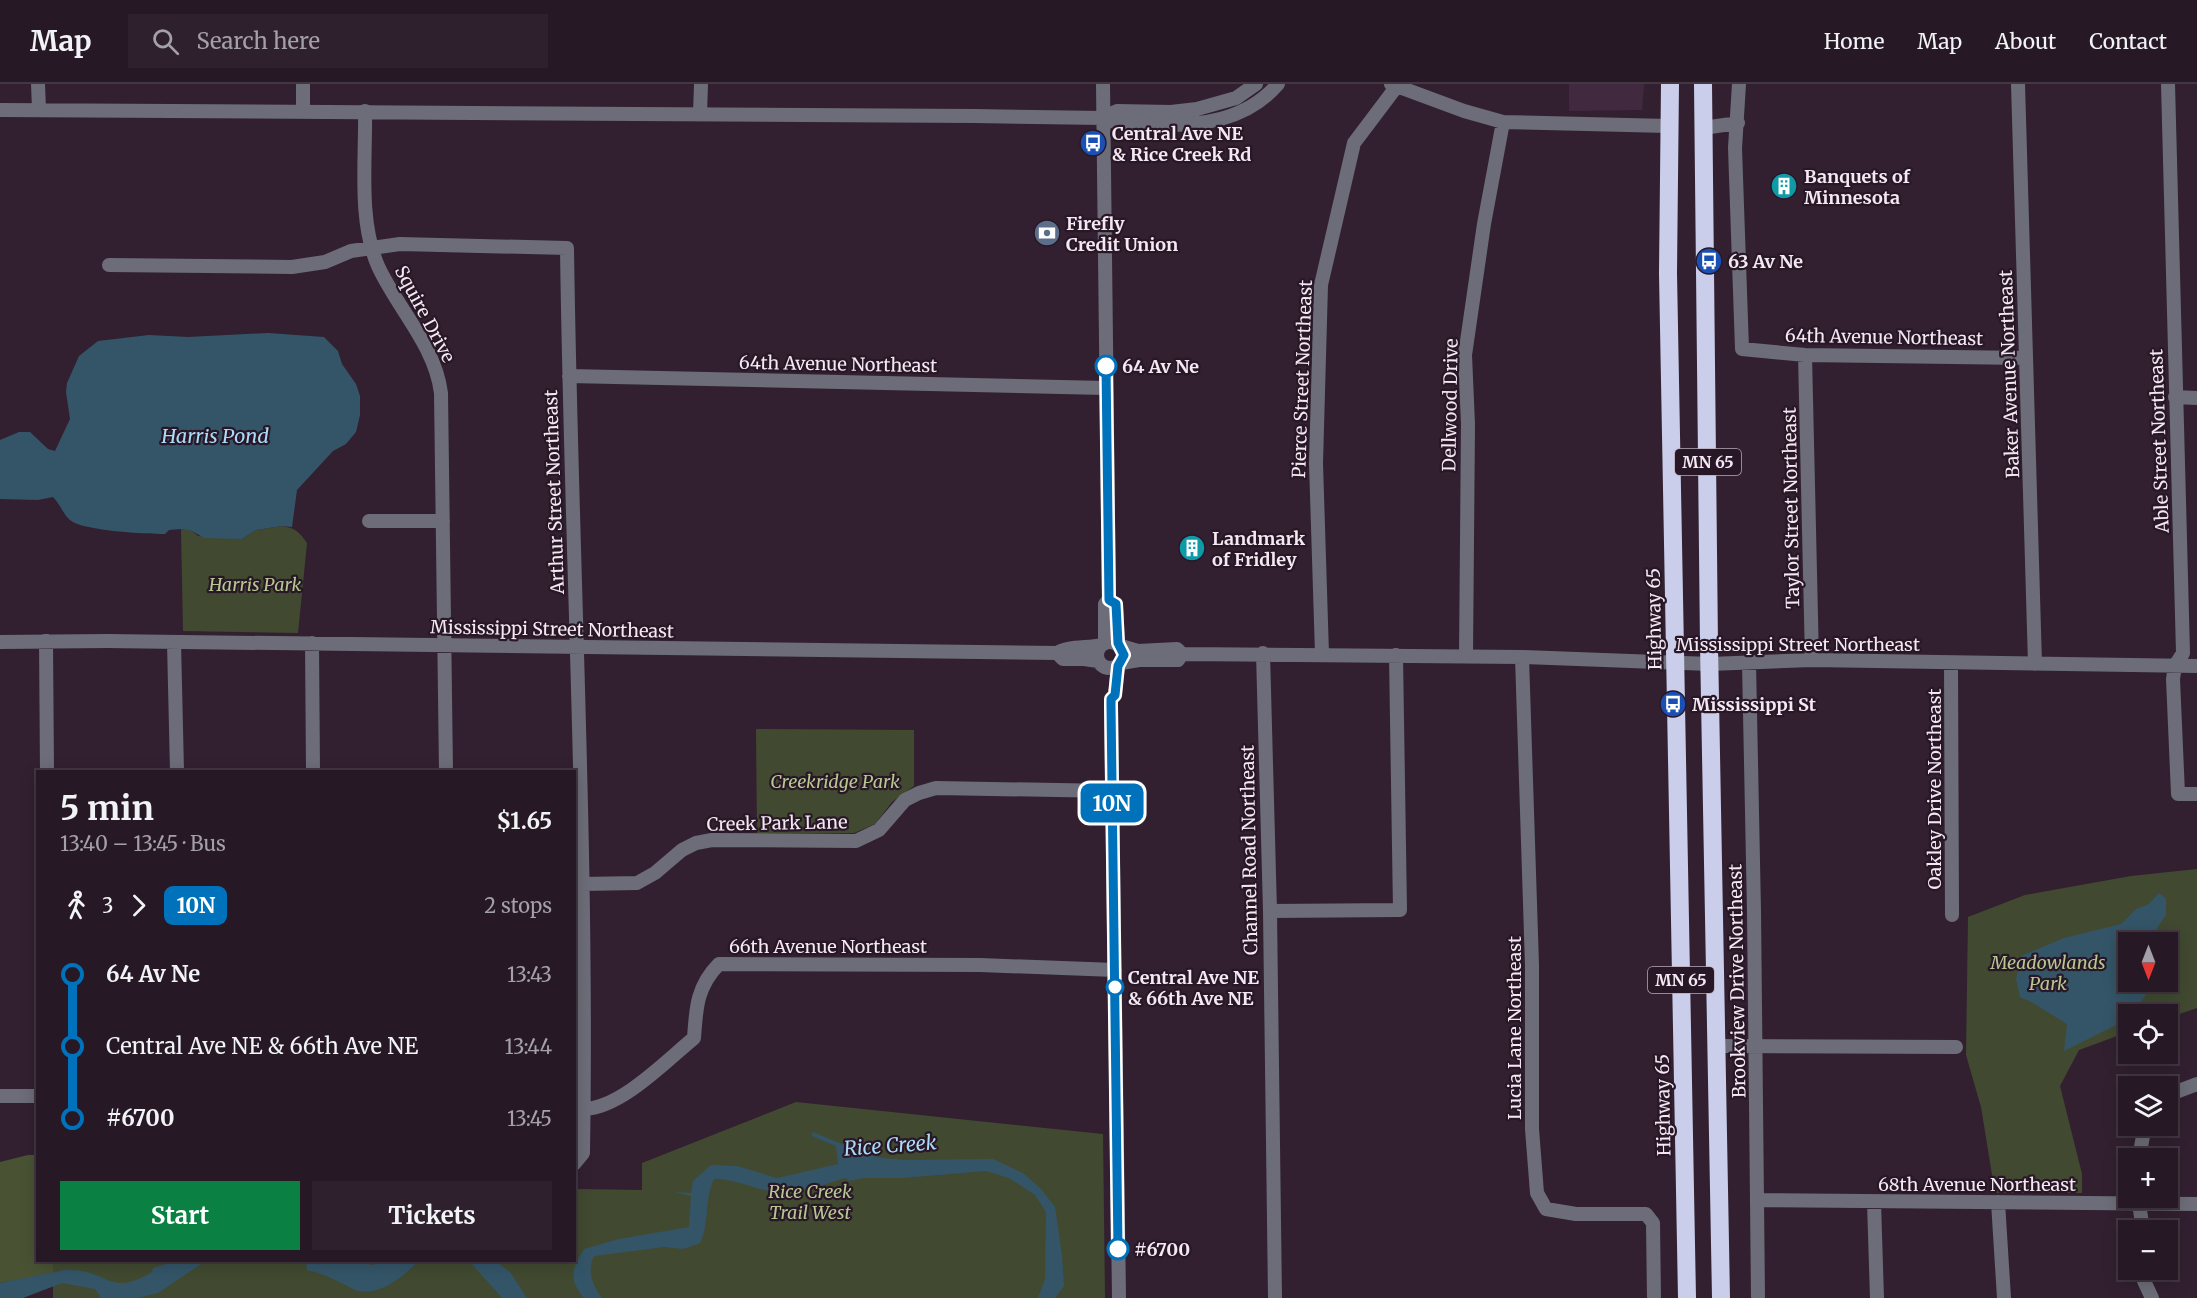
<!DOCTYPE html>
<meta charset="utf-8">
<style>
body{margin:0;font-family:Merriweather,serif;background:#2e212d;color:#f1f3f6;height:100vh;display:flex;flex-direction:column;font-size:22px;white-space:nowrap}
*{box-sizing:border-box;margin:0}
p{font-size:20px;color:#a4a0a7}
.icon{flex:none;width:33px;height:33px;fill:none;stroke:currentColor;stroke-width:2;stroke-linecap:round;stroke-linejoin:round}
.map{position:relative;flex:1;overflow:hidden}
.side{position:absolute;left:36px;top:686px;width:540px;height:492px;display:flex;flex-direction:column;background:#261825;border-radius:0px;box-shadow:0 3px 15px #0003,0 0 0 2px #423742}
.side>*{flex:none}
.badge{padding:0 12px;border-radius:9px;font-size:21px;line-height:39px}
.needle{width:39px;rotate:180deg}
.tools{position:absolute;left:2118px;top:848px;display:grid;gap:12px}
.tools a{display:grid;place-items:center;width:60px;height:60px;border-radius:0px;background:#261825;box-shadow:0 3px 15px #0003,0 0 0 2px #423742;font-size:30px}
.map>.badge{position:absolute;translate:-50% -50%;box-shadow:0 0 0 3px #fff}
.legs{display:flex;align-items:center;gap:9px;height:66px;padding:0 24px;font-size:20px}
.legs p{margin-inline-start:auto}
.summary{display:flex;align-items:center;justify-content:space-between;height:102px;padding:0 24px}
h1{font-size:33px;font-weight:700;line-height:45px}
.action{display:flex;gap:12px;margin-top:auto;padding:12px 24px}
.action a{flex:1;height:69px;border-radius:0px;background:#0b8043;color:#fff;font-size:24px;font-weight:700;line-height:69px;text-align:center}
.action a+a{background:#2e212d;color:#f1f3f6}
ul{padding:0 24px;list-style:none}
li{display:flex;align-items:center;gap:21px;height:72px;font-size:22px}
li i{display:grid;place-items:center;width:9px;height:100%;margin:0 8px;background:currentColor}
li i::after{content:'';width:15px;height:15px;margin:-8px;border:4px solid;border-radius:50%;background:#261825}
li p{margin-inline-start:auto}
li:first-child i{background:linear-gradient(#0000 50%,currentColor 0)}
li:last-child i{background:linear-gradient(currentColor 50%,#0000 0)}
header{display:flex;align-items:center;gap:36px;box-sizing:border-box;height:84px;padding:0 30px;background:#261825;border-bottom:2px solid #423742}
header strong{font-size:28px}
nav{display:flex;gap:33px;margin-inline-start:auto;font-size:21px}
.search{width:420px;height:54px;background:#2e212d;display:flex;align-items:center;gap:15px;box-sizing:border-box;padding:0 21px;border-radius:0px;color:#a4a0a7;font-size:22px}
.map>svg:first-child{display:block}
.built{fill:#412a3f}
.green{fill:#414a30;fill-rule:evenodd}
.forest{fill:#495334}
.water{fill:#345568}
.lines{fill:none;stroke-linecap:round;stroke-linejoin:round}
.minor{stroke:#6c6d78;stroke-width:14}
.highway{stroke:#cbceea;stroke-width:18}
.line-1-casing{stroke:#fff;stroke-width:14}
.line-1{stroke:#0072bc;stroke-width:9}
.stop-1-dot{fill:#fff;stroke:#0072bc;stroke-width:3}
.labels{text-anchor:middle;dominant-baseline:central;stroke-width:4.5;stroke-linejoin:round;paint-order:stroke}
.shield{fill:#281727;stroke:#b7a9b5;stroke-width:1.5}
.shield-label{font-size:16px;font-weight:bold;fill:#f4e8f2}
.poi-label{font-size:18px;font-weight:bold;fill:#f4e8f2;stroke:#281727;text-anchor:start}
.street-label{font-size:18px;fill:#f4e8f2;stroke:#281727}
.stop-label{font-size:18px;font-weight:bold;fill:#f4e8f2;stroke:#281727;text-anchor:start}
.park-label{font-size:18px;font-style:italic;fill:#b6c88f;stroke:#281727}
.water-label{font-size:20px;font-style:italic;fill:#abdbf8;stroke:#281727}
</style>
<header>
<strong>Map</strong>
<div class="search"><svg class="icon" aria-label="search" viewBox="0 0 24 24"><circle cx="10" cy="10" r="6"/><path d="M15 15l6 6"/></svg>Search here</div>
<nav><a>Home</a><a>Map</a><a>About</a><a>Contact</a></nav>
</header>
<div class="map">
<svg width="2197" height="1214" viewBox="0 0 2197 1214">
<rect width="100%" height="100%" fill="#322031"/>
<path class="built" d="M1569,0H1644L1642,26L1569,27Z"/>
<path class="green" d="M282,442C296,444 300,449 307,459L298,549L183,547L181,445L192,447L198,452L242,455L256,446Z
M756,645L914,646V702L892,718L875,740L854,749H757Z
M2197,785V924L2168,934V930H2128V948L2079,966L2060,1002L2082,1090V1109H1995L1981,1023L1966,971L1968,833L2025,811L2131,792ZM2128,858H2168V897H2128Z
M796,1018L1103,1050L1105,1214H53V1176H574L575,1105L642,1106V1079Z"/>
<path class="forest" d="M28,1071H37L38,1176H53V1189L0,1199V1078Z"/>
<path class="water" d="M268,249L324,253L338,267L342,280L356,300L360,312V331L356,348L346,360L333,367L297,406L292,443L282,442L256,446L242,455L204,454L192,447L181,445L169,446L165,450C147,450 82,447 70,436C63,430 60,420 53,413L38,416L0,415V356L19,348H30L48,365L55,367L70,335L66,308L67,299L79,272L98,257L149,251L188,253Z
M2159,809L2166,815V831L2157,844L2153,858H2128V897H2153C2148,910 2139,918 2133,930H2128V935L2064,967L2067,940L2033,919L2020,913L2016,895L2021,872L2064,854L2121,840L2136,825L2149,820Z
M813,1048L844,1061L851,1072L865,1069L881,1074L904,1076L993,1075L1023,1089L1041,1105L1055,1123L1062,1171L1064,1202L1055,1214H1038L1045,1195L1046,1128L1035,1111L1009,1094L986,1087L902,1094H863L850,1097L845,1094C824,1100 799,1111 777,1108C755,1106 735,1094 714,1095C704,1115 710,1139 700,1159L683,1165L664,1163L594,1172C586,1187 593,1202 602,1214H584C568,1195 572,1185 584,1165L619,1155L689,1143L691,1112L675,1108L691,1109L693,1097L711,1081L737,1082L777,1094L838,1080L836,1062L812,1052Z
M178,1176H207L158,1209L137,1214H99L100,1212L95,1205L62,1199L23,1214H0V1199C17,1195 34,1192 51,1189C58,1188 63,1185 70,1186C108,1186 110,1214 152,1188L153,1184Z
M293,1176H355L371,1181L392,1176H420C404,1191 380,1214 355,1206C339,1198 326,1190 307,1186L306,1179Z
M469,1176H494L510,1188L527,1214H502C492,1201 478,1189 469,1176Z"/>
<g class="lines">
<path class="minor" d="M38,0L39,25
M1103,0L1109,515L1105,520V558
M1391,0L1464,27L1503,38L1668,42
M1739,0L1735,64L1742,265L1805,271L2026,274
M2018,0L2035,580
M2168,0L2183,569L2175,582L2173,595L2178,710H2197
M0,26L974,32L1103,34C1120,41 1136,41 1154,41C1200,42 1246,37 1278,0
M303,26V0
M365,27C366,76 358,136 378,182C397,224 435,261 441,309L446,687
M700,30L701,0
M1103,34L1117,27L1171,28L1197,25L1236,14L1256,0
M1703,44L1738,39
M109,181L292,183L325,178L351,167L400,160L567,164C571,466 588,768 583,1069L574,1080
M1805,271L1812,576
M569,292L1106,304
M2175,313L2197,314
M369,437H443
M1109,516L1116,520L1118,559
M46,557L47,687
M1097 571a13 13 0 1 1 26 0a13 13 0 1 1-26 0Z
M0,558L107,557L1057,569C1067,562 1088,564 1101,561
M174,558L177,687
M312,559L313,687
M1121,562L1138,567L1177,565L1182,570L1522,573L1710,580L1812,576L2197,582
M1057,569L1063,575H1084L1098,577
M1263,569L1270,827L1275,1214
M1322,570L1316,379L1321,201L1354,59L1397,2
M1466,572L1468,340L1465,271L1484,140L1503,38
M1522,573L1532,881V1045L1537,1109L1546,1125L1576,1130H1646L1653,1139L1654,1214
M1121,579L1139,576H1178L1182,570
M1749,579L1754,827L1758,1214
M1951,579L1952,831
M1118,582L1115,611L1111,615V622L1119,1214
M582,800L637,799L655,789L682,766L696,759L712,756L856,757L879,746L905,716L919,709L936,704L1112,707
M1270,827L1400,826L1396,571
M1717,962L1956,963
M2168,1011L2197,1000
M0,1012H38
M584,1025C621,1024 666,977 694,954C696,924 697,902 719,880L980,881L1115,886
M2139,1074L2145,1041
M2138,1113L2143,1146
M1757,1116L2197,1120
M1874,1118L1877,1214
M1998,1118L2004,1214
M2144,1185V1197L2152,1214"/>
<path class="highway" d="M1670,0L1668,189L1687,1214
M1703,0L1709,561L1721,1214"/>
</g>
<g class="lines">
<defs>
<path id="line-1" d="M1106,282L1109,516L1116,520L1118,559L1124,571L1118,582L1115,611L1111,615V622L1118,1165"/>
</defs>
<use href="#line-1" class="line-1-casing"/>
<use href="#line-1" class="line-1"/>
</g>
<defs>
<symbol id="bus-disc" viewBox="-11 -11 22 22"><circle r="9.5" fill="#1a4fb4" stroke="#281727"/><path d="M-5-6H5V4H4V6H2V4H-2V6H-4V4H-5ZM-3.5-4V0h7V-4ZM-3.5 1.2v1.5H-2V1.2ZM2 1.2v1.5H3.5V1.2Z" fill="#fff"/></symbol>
<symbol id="building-disc" viewBox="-11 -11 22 22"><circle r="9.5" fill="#0f9aa8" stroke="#281727"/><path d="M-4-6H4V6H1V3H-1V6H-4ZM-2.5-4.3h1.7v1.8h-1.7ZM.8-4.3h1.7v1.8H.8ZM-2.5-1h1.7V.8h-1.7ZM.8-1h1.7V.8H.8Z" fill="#fff"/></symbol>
<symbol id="bank-disc" viewBox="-11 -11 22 22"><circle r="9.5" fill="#5c6f8a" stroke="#281727"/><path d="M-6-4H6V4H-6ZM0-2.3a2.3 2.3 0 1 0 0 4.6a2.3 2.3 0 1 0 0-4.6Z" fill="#fff"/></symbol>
</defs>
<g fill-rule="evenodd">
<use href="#bus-disc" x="1078" y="44" width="30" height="30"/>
<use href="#building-disc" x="1769" y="87" width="30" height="30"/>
<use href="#bank-disc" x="1032" y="134" width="30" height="30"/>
<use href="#bus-disc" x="1694" y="162" width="30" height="30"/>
<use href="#building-disc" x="1177" y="449" width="30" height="30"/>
<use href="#bus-disc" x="1658" y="605" width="30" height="30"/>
</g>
<g class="stop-1-dot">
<circle cx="1106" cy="282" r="10"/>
<circle cx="1115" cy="903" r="8"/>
<circle cx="1118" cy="1165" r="10"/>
</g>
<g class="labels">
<g class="shield">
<rect x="1675" y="365" width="66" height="26" rx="4.5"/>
<rect x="1648" y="883" width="66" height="26" rx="4.5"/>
</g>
<g class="shield-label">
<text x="1708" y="378">MN 65</text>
<text x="1681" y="896">MN 65</text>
</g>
<g class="poi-label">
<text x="1112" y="49">Central Ave NE<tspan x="1112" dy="21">&amp; Rice Creek Rd</tspan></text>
<text x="1804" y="92">Banquets of<tspan x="1804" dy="21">Minnesota</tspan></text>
<text x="1066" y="139">Firefly<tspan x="1066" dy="21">Credit Union</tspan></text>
<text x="1728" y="177">63 Av Ne</text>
<text x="1212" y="454">Landmark<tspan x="1212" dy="21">of Fridley</tspan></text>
<text x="1692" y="620">Mississippi St</text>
</g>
<g class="street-label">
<text transform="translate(425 230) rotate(62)">Squire Drive</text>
<text transform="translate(1884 253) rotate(1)">64th Avenue Northeast</text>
<text transform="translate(838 280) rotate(1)">64th Avenue Northeast</text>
<text transform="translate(2009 290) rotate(-92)">Baker Avenue Northeast</text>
<text transform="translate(1302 295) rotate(-88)">Pierce Street Northeast</text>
<text transform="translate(1450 321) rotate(-89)">Dellwood Drive</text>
<text transform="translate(2159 357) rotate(-92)">Able Street Northeast</text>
<text transform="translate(554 408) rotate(-92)">Arthur Street Northeast</text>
<text transform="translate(1791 424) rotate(-91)">Taylor Street Northeast</text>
<text transform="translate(1654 535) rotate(-91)">Highway 65</text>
<text transform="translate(552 545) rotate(1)">Mississippi Street Northeast</text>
<text x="1798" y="560">Mississippi Street Northeast</text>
<text transform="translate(1934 705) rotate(-90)">Oakley Drive Northeast</text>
<text transform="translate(777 739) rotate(-1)">Creek Park Lane</text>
<text transform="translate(1249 766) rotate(-91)">Channel Road Northeast</text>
<text x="828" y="862">66th Avenue Northeast</text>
<text transform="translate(1737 897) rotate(-91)">Brookview Drive Northeast</text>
<text transform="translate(1514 944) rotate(-90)">Lucia Lane Northeast</text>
<text transform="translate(1663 1021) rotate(-91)">Highway 65</text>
<text x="1977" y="1100">68th Avenue Northeast</text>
</g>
<g class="stop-label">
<text x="1122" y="282">64 Av Ne</text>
<text x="1128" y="893">Central Ave NE<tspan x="1128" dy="21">&amp; 66th Ave NE</tspan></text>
<text x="1134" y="1165">#6700</text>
</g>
<g class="park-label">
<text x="255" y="500">Harris Park</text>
<text x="835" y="697">Creekridge Park</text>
<text x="2048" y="878">Meadowlands<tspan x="2048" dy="21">Park</tspan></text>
<text x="810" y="1107">Rice Creek<tspan x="810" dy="21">Trail West</tspan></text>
</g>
<g class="water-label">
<text x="215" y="351">Harris Pond</text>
<text transform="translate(890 1061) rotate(-4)">Rice Creek</text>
</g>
</g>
</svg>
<div class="tools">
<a><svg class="needle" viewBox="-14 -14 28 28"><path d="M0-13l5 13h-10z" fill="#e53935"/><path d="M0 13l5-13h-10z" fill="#a4a0a7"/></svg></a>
<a><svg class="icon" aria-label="locate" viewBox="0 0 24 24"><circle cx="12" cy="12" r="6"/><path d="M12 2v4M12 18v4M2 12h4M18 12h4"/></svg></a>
<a><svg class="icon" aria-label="layers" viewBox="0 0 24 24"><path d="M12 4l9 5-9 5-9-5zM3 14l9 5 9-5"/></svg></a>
<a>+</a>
<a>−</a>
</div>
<b class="badge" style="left:1112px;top:719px;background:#0072bc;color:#fff">10N</b>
<section class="side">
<div class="summary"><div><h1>5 min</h1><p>13:40 – 13:45 · Bus</p></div><b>$1.65</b></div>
<div class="legs"><svg class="icon" aria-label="walk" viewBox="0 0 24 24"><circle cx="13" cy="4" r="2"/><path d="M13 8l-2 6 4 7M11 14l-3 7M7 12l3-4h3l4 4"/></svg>3<svg class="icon" aria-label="forward" viewBox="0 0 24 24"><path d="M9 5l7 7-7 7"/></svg><b class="badge" style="background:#0072bc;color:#fff">10N</b><p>2 stops</p></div>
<ul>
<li><i style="color:#0072bc"></i><b>64 Av Ne</b><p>13:43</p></li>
<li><i style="color:#0072bc"></i><span>Central Ave NE &amp; 66th Ave NE</span><p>13:44</p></li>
<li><i style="color:#0072bc"></i><b>#6700</b><p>13:45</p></li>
</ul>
<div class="action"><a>Start</a><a>Tickets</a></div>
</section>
</div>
